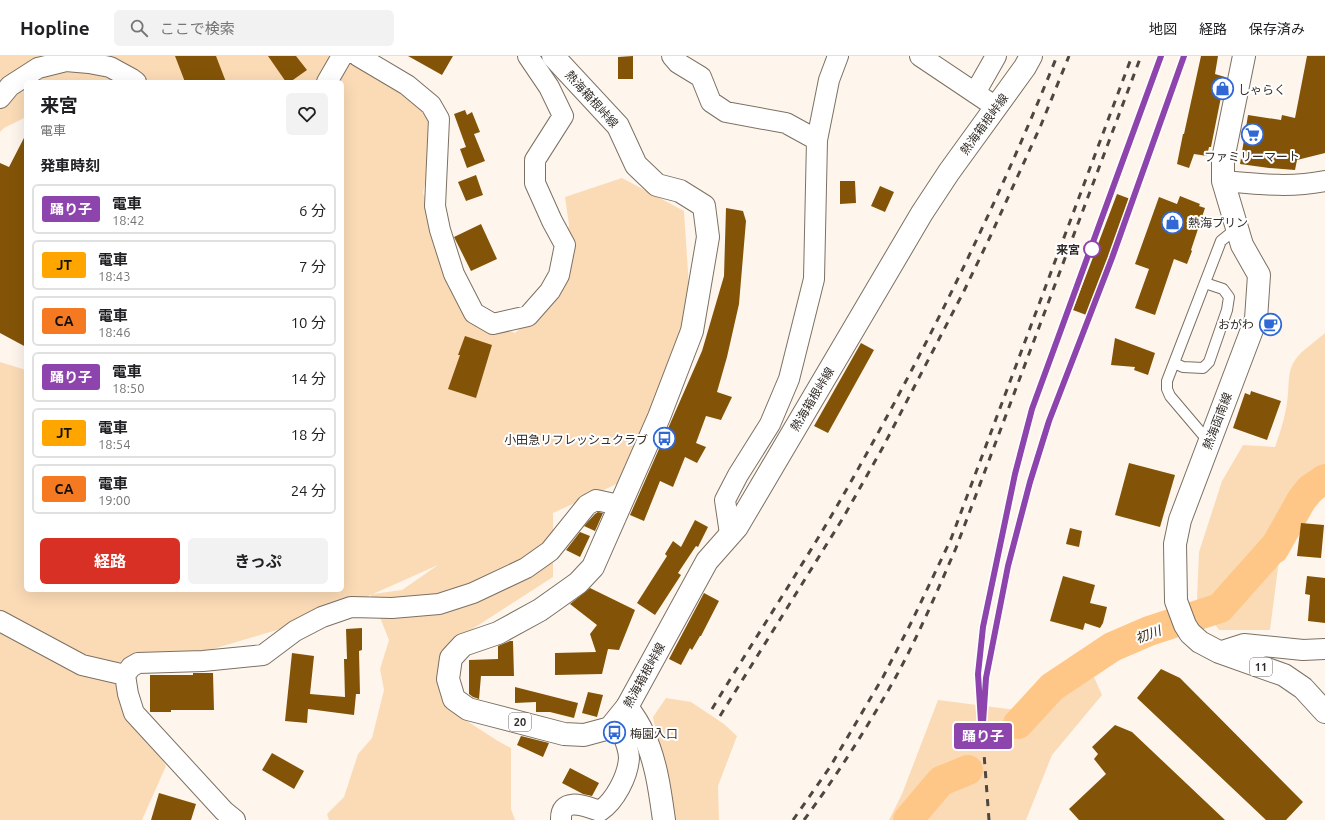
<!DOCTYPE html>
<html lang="ja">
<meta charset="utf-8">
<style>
body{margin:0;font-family:Ubuntu,"Noto Sans JP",sans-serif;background:#f2f2f2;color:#202124;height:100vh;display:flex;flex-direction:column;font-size:15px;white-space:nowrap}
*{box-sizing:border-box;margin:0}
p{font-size:13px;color:#757577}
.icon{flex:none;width:22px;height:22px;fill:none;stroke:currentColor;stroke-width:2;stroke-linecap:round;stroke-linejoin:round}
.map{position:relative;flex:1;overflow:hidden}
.details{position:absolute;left:24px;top:24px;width:320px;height:512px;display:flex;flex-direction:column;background:#fff;border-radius:6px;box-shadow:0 4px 16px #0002}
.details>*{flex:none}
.badge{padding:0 8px;border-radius:3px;font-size:14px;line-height:26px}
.map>.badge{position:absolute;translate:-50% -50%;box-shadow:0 0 0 2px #fff}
h2{padding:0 16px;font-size:15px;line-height:36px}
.round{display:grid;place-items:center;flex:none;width:42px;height:42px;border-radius:6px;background:#f2f2f2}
.head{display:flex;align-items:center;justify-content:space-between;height:68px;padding:0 16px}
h1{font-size:19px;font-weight:700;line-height:30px}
.cta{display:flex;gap:8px;margin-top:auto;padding:8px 16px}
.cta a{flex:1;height:46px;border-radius:6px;background:#d93025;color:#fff;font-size:16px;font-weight:700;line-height:46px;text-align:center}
.cta a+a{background:#f2f2f2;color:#202124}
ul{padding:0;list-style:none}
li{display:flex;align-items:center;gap:12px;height:50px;margin:0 8px 6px;padding:0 8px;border:2px solid #e0e0e0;border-radius:6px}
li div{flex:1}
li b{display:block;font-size:15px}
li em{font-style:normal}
li .badge{min-width:44px;font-weight:700;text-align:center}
header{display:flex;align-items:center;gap:24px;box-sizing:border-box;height:56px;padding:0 20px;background:#fff;border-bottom:1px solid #e0e0e0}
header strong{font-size:19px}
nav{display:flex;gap:22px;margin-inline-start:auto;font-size:14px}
.search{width:280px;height:36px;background:#f2f2f2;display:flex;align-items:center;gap:10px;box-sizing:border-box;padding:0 14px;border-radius:6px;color:#757577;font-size:15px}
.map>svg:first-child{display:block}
.green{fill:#fbdbb6;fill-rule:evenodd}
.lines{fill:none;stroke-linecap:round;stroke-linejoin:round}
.river{stroke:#fec787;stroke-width:30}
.building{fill:#835407}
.service-casing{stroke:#7c7063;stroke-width:12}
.minor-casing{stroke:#7c7063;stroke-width:22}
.tertiary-casing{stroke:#7c7063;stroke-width:24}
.primary-casing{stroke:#7c7063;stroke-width:24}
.service{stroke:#fff;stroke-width:10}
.minor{stroke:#fff;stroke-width:20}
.tertiary{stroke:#fff;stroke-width:22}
.primary{stroke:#fff;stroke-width:22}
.rail{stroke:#4d4742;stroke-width:3;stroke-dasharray:7 7;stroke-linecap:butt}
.line-casing{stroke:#fff;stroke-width:9}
.line{stroke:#8e44ad;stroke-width:6}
.stop-dot{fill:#fff;stroke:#8e44ad;stroke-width:2}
.labels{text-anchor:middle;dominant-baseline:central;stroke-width:4;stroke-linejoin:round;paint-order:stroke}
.shield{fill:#fff;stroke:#706c68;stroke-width:1}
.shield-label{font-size:11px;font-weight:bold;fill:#322d28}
.poi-label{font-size:12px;fill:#322d28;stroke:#fff;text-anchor:start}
.street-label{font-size:12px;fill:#322d28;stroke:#fff}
.stop-label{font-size:12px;font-weight:bold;fill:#322d28;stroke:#fff;text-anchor:end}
.water-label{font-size:13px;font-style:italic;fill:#3f290c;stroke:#fff}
</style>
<header>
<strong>Hopline</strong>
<div class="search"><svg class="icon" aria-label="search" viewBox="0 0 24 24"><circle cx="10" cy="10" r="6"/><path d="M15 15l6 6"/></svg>ここで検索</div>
<nav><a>地図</a><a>経路</a><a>保存済み</a></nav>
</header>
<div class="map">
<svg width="1325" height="764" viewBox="0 0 1325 764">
<rect width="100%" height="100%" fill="#fef6ed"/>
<path class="green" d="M0,0H349L439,63L423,137L472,259L515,277L552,244L569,169L565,141L622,122L684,155L690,246L667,315L619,427L553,457V521L463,579L450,629L467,665L498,685L511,692V753L515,764H329L327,758L344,741L358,698L372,682L384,634L380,613L389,584L371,539L321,561L162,608L110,606L166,710L142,764H0V306L26,314V534H342V26H26V61L4,72L0,76ZM438,509L402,534L373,538Z
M1325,277V440L1312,455L1289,457L1284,465L1270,574H1219L1197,543L1199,496L1222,425L1243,389L1275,391C1281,374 1287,355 1288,337C1289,325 1288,314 1295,304C1301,295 1316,285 1325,277Z
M1094,621L1102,639L1052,699L1026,764H889L902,738L938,644L1024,655Z
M666,642L691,646L724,668L737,680L718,730L719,764H671L662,704L653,661Z"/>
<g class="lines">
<path class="river" d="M1274,493L1302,443L1310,433L1325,423
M1018,668L1052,631L1112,591L1149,575L1220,552L1276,489
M908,764L941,725L968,714"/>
</g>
<path class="building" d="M175,0H216L226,26H185Z
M268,0H296L307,14L290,26H286Z
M408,0H453L442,19Z
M633,0V23H618V1Z
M1201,0H1218L1215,18L1225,21L1211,91H1209L1207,100L1194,98L1189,112L1177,108L1183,78H1184Z
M1307,0H1325V97L1297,104L1295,114L1269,112L1240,108L1248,59L1281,64L1282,59L1295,62Z
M465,54L467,59L472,56L480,76L474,78L485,105L467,112L460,93L466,91L454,58Z
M26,78V291L0,277V107L9,111Z
M476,119L483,139L466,145L458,126Z
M840,125H855L856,147L840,148Z
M880,130L894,136L885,156L871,150Z
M1117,138L1133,144L1089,260L1073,254Z
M1180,140L1200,148L1199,150L1205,152L1191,194L1192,195L1187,208L1174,203L1155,259L1135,252L1149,213L1135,208L1159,141L1177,148Z
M726,152L743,155L746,165L739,248L727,301L717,336L732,341L721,364L706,360L696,387L706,391L697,407L685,401L673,431L660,425L644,465L630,459L702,295L724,220Z
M481,168L497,203L471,215L454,181Z
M465,280L492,289L476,342L448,333L460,299H458Z
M1115,282L1155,297L1148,319L1134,314L1135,311L1111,309Z
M861,287L874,294L828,377L814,370Z
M1251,335L1281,345L1267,384L1233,372L1245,337L1250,339Z
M1129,407L1175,419L1160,471L1115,459Z
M598,456L603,457L595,475L584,470L595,458Z
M695,464L708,471L698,491L696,490L678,517L681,519L655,559L637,547L667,500L665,498L673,485L681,491Z
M1301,467L1324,469L1321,502L1297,500Z
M1070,472L1082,475L1079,491L1066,488Z
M580,476L590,480L580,501L566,494Z
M1063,520L1095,529L1090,547L1107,551L1103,567L1100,572L1085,567L1083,574L1050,565Z
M1307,520L1325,522V567L1308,565L1310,539L1305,538Z
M590,532L635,554L619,594L608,593L602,618L555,619V597L596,596L590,578L597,569L570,548Z
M704,537L719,545L701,580H700L692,594L690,592L681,609L669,603Z
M362,572V594L359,595L360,638H356L354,659L308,653L307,667L285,665L292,597L314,600L310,638L345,641L344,603H347L346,573Z
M510,585H513L514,620H481L479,643L473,641L469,638V604L498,603V590Z
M1161,613L1180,622L1303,746L1286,764H1266L1137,642Z
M193,617H213L214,654H171V656H150V619H193Z
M515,631L578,647L574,662L550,656H536V646L515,647Z
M588,636L603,639L597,661L582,657Z
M1115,669L1132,676L1225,764H1079L1069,753L1106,718L1094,703L1098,698L1092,691Z
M521,680L549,687L543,701L517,689Z
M272,697L304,715L294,733L262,714Z
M570,712L599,727L592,740L583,738L562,727Z
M159,737L196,748L191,764H151Z"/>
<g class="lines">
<defs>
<path id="service" d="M1174,307L1183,311L1203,312L1209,306L1227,254L1229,241L1223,233L1205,227
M1209,386L1170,340L1167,333V325L1221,185L1237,172"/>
<path id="minor" d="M358,0L407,29L431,49L439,63L435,150L440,174L454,218L474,257L493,268L528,260L550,235L559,219L565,189L552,165L535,127V104L563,60L549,31L528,0
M672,0L678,7L701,21L711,46L726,56L786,67L817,84L814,223L789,323L770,368L738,419L725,444L730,478
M920,0L996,51
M327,26L342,0
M975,37L996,0
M0,42L10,30L38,12L66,5L89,7L110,11L132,23L136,26
M817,84L829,24L838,0
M1223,125C1257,128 1291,132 1325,125
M0,565L82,609L125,619
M1219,596L1244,588L1303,594L1325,593
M235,764L224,755L134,657L128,638L125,619L131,611L138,607L203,605L263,599L295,575L322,561L351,551L392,552L439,548L473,537L526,512L550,495L587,449L596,444L619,449
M561,764C560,739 587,751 600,755C615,745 628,720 629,702C629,690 621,675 617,663"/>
<path id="tertiary" d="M627,651C633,659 639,668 643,677C656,704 660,735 664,764"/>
<path id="primary" d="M553,0L618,70L636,109L657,129L680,135L704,150L708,181L692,275L659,361L593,511L578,527L540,554L498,577L463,589L451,602L448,623L454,643L468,653L564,678L584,679L610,672L627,651L707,505L737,471L922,157L949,116L1025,11L1031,0
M1244,0L1223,103V125L1242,189L1259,219L1256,263L1180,464L1175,488L1176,545L1185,569L1190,577L1200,586L1219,596L1284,619L1303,632L1325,656"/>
</defs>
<use href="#service" class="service-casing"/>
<use href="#minor" class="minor-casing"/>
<use href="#tertiary" class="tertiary-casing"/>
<use href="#primary" class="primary-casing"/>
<use href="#service" class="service"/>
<use href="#minor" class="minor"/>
<use href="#tertiary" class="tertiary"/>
<use href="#primary" class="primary"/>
<path class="rail" d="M985,646L986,623L1008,510L1030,426L1049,365L1112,203L1184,0
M712,653C752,587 794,523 833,457C918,310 994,157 1057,0
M720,660L843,462L883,391L964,235L990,181L1041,69L1069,0
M793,764L830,711L883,621L912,565L951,483L1132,0
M804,764C835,722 863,678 889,633C915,588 935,540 956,492L1141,0
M989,764L978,618L983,571L1015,418L1032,353L1161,0"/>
</g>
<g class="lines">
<defs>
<path id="line" d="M1161,0L1032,353L1015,418L983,571L978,618L982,682L986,622L1008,510L1030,426L1049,365L1112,202L1184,0"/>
</defs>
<use href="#line" class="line-casing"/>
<use href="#line" class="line"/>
</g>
<defs>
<symbol id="shop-ring" viewBox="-11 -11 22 22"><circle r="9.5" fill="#fff" stroke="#3068d6" stroke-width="1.5"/><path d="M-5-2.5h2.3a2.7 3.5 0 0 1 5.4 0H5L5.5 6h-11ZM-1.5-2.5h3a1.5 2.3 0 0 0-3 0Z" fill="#3068d6"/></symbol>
<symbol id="supermarket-ring" viewBox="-11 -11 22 22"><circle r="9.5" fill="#fff" stroke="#3068d6" stroke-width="1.5"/><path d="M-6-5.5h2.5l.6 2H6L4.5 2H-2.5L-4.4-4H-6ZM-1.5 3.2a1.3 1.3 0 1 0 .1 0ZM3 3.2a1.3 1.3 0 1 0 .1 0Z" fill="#3068d6"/></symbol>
<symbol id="cafe-ring" viewBox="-11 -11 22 22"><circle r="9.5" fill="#fff" stroke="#3068d6" stroke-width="1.5"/><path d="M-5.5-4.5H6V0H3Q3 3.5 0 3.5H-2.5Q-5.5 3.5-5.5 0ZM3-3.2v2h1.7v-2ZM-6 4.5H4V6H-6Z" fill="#3068d6"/></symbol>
<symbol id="bus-ring" viewBox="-11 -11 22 22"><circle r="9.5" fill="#fff" stroke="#3068d6" stroke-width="1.5"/><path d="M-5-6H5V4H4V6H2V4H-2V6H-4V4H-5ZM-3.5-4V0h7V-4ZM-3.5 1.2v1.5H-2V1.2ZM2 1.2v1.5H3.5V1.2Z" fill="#3068d6"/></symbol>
</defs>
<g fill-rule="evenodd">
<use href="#shop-ring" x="1210" y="20" width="25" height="25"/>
<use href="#supermarket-ring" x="1240" y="66" width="25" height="25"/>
<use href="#shop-ring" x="1160" y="154" width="25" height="25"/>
<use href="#cafe-ring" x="1258" y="256" width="25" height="25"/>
<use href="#bus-ring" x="652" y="370" width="25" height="25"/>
<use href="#bus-ring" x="602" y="664" width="25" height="25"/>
</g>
<circle class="stop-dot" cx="1092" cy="193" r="8"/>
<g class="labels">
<g class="shield">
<rect x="1250" y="602" width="22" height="18" rx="3"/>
<rect x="509" y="657" width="22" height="18" rx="3"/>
</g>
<g class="shield-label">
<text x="1261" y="611">11</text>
<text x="520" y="666">20</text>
</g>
<g class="poi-label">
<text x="1238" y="33">しゃらく</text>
<text x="1252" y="100" text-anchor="middle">ファミリーマート</text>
<text x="1188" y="166">熱海プリン</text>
<text x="1254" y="268" text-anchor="end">おがわ</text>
<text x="648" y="383" text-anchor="end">小田急リフレッシュクラブ</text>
<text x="630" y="677">梅園入口</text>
</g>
<g class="street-label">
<text transform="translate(592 43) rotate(48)">熱海箱根峠線</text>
<text transform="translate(984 68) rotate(-54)">熱海箱根峠線</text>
<text transform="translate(812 343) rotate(-59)">熱海箱根峠線</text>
<text transform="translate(1217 365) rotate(-69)">熱海函南線</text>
<text transform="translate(644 619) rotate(-61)">熱海箱根峠線</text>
</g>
<g class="stop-label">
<text x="1080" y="193">来宮</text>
</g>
<g class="water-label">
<text transform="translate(1148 578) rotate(-20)">初川</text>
</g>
</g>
</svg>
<b class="badge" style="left:983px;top:680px;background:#8e44ad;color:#fff">踊り子</b>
<section class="details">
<div class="head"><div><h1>来宮</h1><p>電車</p></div><a class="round"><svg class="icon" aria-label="heart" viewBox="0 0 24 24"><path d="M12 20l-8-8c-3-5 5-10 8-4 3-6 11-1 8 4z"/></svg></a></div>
<h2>発車時刻</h2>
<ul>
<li><span class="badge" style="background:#8e44ad;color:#fff">踊り子</span><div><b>電車</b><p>18:42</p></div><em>6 分</em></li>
<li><span class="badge" style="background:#ffa500;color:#111">JT</span><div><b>電車</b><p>18:43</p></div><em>7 分</em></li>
<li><span class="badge" style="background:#f47921;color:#111">CA</span><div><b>電車</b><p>18:46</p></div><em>10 分</em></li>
<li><span class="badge" style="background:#8e44ad;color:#fff">踊り子</span><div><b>電車</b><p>18:50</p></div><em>14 分</em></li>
<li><span class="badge" style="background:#ffa500;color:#111">JT</span><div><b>電車</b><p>18:54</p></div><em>18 分</em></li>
<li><span class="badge" style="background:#f47921;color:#111">CA</span><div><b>電車</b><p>19:00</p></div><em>24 分</em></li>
</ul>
<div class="cta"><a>経路</a><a>きっぷ</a></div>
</section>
</div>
